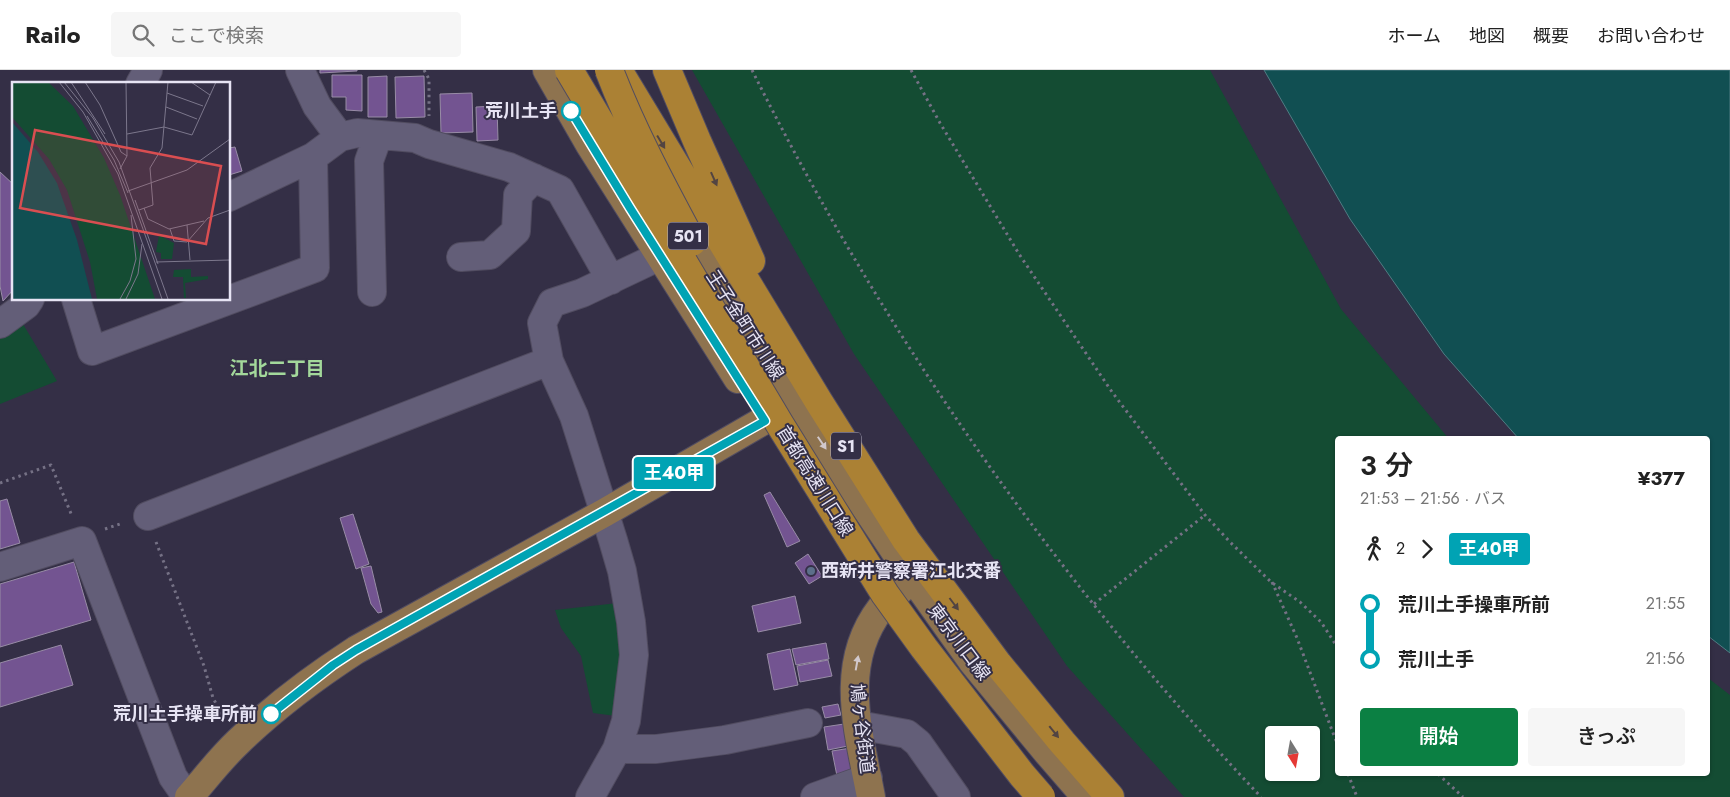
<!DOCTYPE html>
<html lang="ja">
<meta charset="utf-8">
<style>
body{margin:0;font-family:Jost,"Noto Sans JP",sans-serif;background:#f6f6f6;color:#222;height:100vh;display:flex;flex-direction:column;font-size:19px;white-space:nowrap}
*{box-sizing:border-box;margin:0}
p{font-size:16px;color:#767676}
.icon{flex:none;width:28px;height:28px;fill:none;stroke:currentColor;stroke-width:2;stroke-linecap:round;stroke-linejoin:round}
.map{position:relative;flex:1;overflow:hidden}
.drawer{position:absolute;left:1335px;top:366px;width:375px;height:340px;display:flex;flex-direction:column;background:#fff;border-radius:5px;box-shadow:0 1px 4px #0004}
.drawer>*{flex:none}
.badge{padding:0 10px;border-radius:4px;font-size:18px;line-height:32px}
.needle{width:32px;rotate:169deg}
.controls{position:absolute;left:1265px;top:656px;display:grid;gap:10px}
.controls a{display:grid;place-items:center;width:55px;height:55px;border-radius:5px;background:#fff;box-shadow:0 1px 4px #0004;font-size:25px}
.map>.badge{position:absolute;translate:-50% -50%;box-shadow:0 0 0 2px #fff}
.legs{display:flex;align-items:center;gap:8px;height:55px;padding:0 25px;font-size:16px}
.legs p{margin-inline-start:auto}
.headline{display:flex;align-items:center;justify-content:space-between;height:85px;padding:0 25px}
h1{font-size:28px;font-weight:600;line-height:38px}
.button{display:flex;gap:10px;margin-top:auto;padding:10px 25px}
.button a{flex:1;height:58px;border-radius:5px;background:#0b8043;color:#fff;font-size:20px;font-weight:600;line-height:58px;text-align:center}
.button a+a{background:#f6f6f6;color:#222}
ul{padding:0 25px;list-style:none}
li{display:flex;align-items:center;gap:18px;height:55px;font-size:19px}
li i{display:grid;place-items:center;width:8px;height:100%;margin:0 6px;background:currentColor}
li i::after{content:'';width:12px;height:12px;margin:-6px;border:4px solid;border-radius:50%;background:#fff}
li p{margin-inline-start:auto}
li:first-child i{background:linear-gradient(#0000 50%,currentColor 0)}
li:last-child i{background:linear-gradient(currentColor 50%,#0000 0)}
header{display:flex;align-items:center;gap:30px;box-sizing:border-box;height:70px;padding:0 25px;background:#fff;border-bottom:1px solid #e0e0e0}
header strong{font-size:24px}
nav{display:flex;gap:28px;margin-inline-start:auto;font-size:18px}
.search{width:350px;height:45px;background:#f6f6f6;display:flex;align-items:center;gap:12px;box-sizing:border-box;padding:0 18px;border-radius:5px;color:#767676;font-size:19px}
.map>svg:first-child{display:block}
.green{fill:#144c33;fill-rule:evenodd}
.water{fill:#114f52;stroke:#517c83}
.building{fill:#735491;stroke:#988ca6}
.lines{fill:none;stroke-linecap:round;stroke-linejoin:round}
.minor-casing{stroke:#514c60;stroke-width:30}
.major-casing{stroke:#514c60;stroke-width:30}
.highway-casing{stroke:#514c60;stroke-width:30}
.path{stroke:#757185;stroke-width:3;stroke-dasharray:2.5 4;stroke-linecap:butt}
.minor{stroke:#635e78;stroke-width:28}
.major{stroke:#8e734f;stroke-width:28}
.highway{stroke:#ab8134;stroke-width:28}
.highway-bridge-casing{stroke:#514c60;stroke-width:30;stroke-linecap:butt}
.highway-bridge{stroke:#ab8134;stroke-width:28}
.oneway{fill:#524442}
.oneway2{fill:#d1c8cb}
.line-1-casing{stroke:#fff;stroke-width:11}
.line-1{stroke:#00a3b4;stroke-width:8}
.stop-1-dot{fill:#fff;stroke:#00a3b4;stroke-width:2.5}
.service-dot{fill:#5c6f8a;stroke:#342f46;stroke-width:2}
.labels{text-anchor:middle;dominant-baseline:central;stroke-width:4;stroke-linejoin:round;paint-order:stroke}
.shield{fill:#342f46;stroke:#b1aec0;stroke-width:1}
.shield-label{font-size:16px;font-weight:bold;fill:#e7e4f4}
.stop-label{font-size:18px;font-weight:bold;fill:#e7e4f4;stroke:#342f46;text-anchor:end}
.street-label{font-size:18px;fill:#e7e4f4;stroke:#342f46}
.poi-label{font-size:18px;font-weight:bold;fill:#e7e4f4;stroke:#342f46;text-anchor:start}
.neighbourhood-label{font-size:19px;font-weight:bold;fill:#a3d89b;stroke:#342f46}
.inset-road{fill:none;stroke:#7c778c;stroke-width:1}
.view{fill:#d94e51;fill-opacity:0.15;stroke:#d94e51;stroke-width:2.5}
.inset-edge{fill:none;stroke:#e7e4f4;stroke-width:2.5}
</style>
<header>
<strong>Railo</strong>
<div class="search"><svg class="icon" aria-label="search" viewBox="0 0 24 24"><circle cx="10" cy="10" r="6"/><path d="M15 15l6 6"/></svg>ここで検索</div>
<nav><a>ホーム</a><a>地図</a><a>概要</a><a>お問い合わせ</a></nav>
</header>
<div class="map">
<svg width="1730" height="727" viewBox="0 0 1730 727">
<rect width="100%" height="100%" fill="#342f46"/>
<path class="green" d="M692,0H1210L1341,239L1449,369H1338V704H1708V608L1730,625V727H1184L1067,596L854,284ZM1274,665H1311V702H1274Z
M20,249L57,311L0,334V265Z
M618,533L625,577L616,646L593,643L581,586L561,558L555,540Z"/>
<path class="water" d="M1264,0H1730V583L1708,566V369H1519L1444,284L1350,149Z"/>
<path class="building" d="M320,0H357V1L320,3Z
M332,5H362V41L346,40V27H332Z
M387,6V47H368V7Z
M424,6L425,47L396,48L395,7Z
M472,23L473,62L441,63L440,24Z
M497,36L498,70L477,71L476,37Z
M235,77L242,101L229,105V78Z
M0,102L14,115V219L3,231L0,216Z
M770,422L800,471L787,477L764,425Z
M7,429L20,473L0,479V431Z
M353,444L369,494L356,499L340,448Z
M808,484L822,506L809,514L795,493Z
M74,492L91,550L0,577V514Z
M371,496L382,542L378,543L371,534L361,498Z
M795,526L801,553L758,562L752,536Z
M826,573L829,589L796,595L792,579Z
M61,575L73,615L0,637V593Z
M790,579L798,615L774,620L767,584Z
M828,590L832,606L800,612L797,596Z
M838,634L841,645L825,648L822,637Z
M844,654L848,676L828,680L824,657Z
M851,678L857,707L838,711L832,681Z"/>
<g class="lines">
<defs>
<path id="minor" d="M300,0L317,36L340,67
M140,14L148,0
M229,127L313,87L340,67L357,63L415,68L429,74L509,97L560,120L611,210
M461,187L490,185L516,161L518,125L534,108
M372,222L369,91L378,66
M76,229L92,281L315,198L313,87
M0,254L26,235L30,229
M148,446L549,291
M0,497L82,471L173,707L187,727
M858,655L907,664L918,673L956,727
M617,679H656L725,670L808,653
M590,727L617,679L626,651L634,585L631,552L622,501L613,470L574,346L549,291L542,253L552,233L582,223L660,186
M815,727L868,708"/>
<path id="major" d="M547,0L590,75L738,309
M679,152L795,333L913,508L972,591L1047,682L1086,727
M189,727C205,709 220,689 238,672C272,639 316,606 356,580L604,443L794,333
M871,727C859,663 837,595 881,538C888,529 898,522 906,515"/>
<path id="highway" d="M618,0L819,332L906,470L998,594L1062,672L1110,727
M667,0L697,71L751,191"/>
</defs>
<use href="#minor" class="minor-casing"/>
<use href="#major" class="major-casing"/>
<use href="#highway" class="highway-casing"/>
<path class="path" d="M424,0L429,9V46
M752,0C884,266 1057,511 1261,727
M911,0L940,53L1019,184L1112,322L1205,445L1230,472L1271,512L1300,532L1321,552L1338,578
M0,413L51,395L72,446
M105,459L123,453
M156,472L204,596L213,628L224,648
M1272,512L1297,568L1338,676
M1094,534L1205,445
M1348,704L1357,727
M1438,704L1463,727"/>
<use href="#minor" class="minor"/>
<use href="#major" class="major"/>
<use href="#highway" class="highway"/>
<defs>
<path id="highway-bridge" d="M569,0L779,353L885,524L924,578L1022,705L1041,727
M609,0C632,60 662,116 692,172"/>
</defs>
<use href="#highway-bridge" class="highway-bridge-casing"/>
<use href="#highway-bridge" class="highway-bridge"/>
</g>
<defs><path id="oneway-solid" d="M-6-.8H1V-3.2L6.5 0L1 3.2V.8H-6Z" transform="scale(1.25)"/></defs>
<g class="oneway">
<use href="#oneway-solid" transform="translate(661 72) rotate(59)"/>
<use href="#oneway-solid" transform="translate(714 109) rotate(66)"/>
<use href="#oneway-solid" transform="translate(954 534) rotate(53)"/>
<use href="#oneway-solid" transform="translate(1054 662) rotate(51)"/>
</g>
<g class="oneway2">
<use href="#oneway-solid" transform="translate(822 373) rotate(56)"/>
<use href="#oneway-solid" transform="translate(857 593) rotate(-80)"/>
</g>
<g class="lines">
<defs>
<path id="line-1" d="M271,644L333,595L356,580L765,351L630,138L571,41"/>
</defs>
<use href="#line-1" class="line-1-casing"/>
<use href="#line-1" class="line-1"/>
</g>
<g class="stop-1-dot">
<circle cx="571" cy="41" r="9"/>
<circle cx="271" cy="644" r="9"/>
</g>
<circle class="service-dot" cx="811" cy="501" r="5"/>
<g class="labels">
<g class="shield">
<rect x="668" y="152.5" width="40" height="27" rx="4"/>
<rect x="831" y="362.5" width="30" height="27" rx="4"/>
</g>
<g class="shield-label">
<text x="688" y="166">501</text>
<text x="846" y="376">S1</text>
</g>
<g class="stop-label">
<text x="557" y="41">荒川土手</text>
<text x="257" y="644">荒川土手操車所前</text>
</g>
<g class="street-label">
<text transform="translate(745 255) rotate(57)">王子金町市川線</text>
<text transform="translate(815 411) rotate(58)">首都高速川口線</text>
<text transform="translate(959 572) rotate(53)">東京川口線</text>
<text transform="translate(862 659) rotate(83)">鳩ヶ谷街道</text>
</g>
<g class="poi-label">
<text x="821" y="501">西新井警察署江北交番</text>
</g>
<g class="neighbourhood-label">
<text x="277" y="298">江北二丁目</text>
</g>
</g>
<g transform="translate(12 12)">
<rect width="218" height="218" fill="#342f46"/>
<path d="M0,0H36L61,24L92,76L108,113L143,217H85L78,180L55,108L37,77L0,35ZM147,153L162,161L160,177H149V171L144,170ZM179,187V195L196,194V197L173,201L174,216H172L171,195H161L162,188Z" fill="#144c33"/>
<path d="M0,40L26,70L45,101L65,158L80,217H0Z" fill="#114f52"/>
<path class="inset-road" d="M47,0L71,30L106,92L150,217M52,0L81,36L107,80L156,217M59,0L93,52M73,0L88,23L109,70L115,74M179,0L198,13M155,11L191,24M154,25L185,37M75,34L102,78L116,111M115,52L152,45L180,53L204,0M108,87L115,74L114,0M116,109L175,88L218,57M123,118L146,182M132,126L136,137L157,147L192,139M127,128L141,123L138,86L150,66L156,0M175,143L178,178M158,147L162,159L175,160L196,136L218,128M144,180L218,178M108,217L118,199L124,177L119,133M114,217L126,192L130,162"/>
<path class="view" d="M23,48L209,84L194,162L8,126Z"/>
<rect width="218" height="218" class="inset-edge"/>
</g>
</svg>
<div class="controls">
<a><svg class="needle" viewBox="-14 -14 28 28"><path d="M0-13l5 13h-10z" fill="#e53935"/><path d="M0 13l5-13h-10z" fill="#767676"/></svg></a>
</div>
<b class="badge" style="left:674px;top:403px;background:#00a3b4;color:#fff">王40甲</b>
<section class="drawer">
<div class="headline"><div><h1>3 分</h1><p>21:53 – 21:56 · バス</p></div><b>¥377</b></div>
<div class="legs"><svg class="icon" aria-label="walk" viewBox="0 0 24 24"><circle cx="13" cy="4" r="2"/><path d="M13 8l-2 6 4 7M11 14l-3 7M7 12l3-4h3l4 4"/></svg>2<svg class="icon" aria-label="forward" viewBox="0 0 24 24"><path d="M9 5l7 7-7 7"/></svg><b class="badge" style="background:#00a3b4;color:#fff">王40甲</b></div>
<ul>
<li><i style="color:#00a3b4"></i><b>荒川土手操車所前</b><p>21:55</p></li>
<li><i style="color:#00a3b4"></i><b>荒川土手</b><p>21:56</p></li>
</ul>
<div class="button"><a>開始</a><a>きっぷ</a></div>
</section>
</div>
